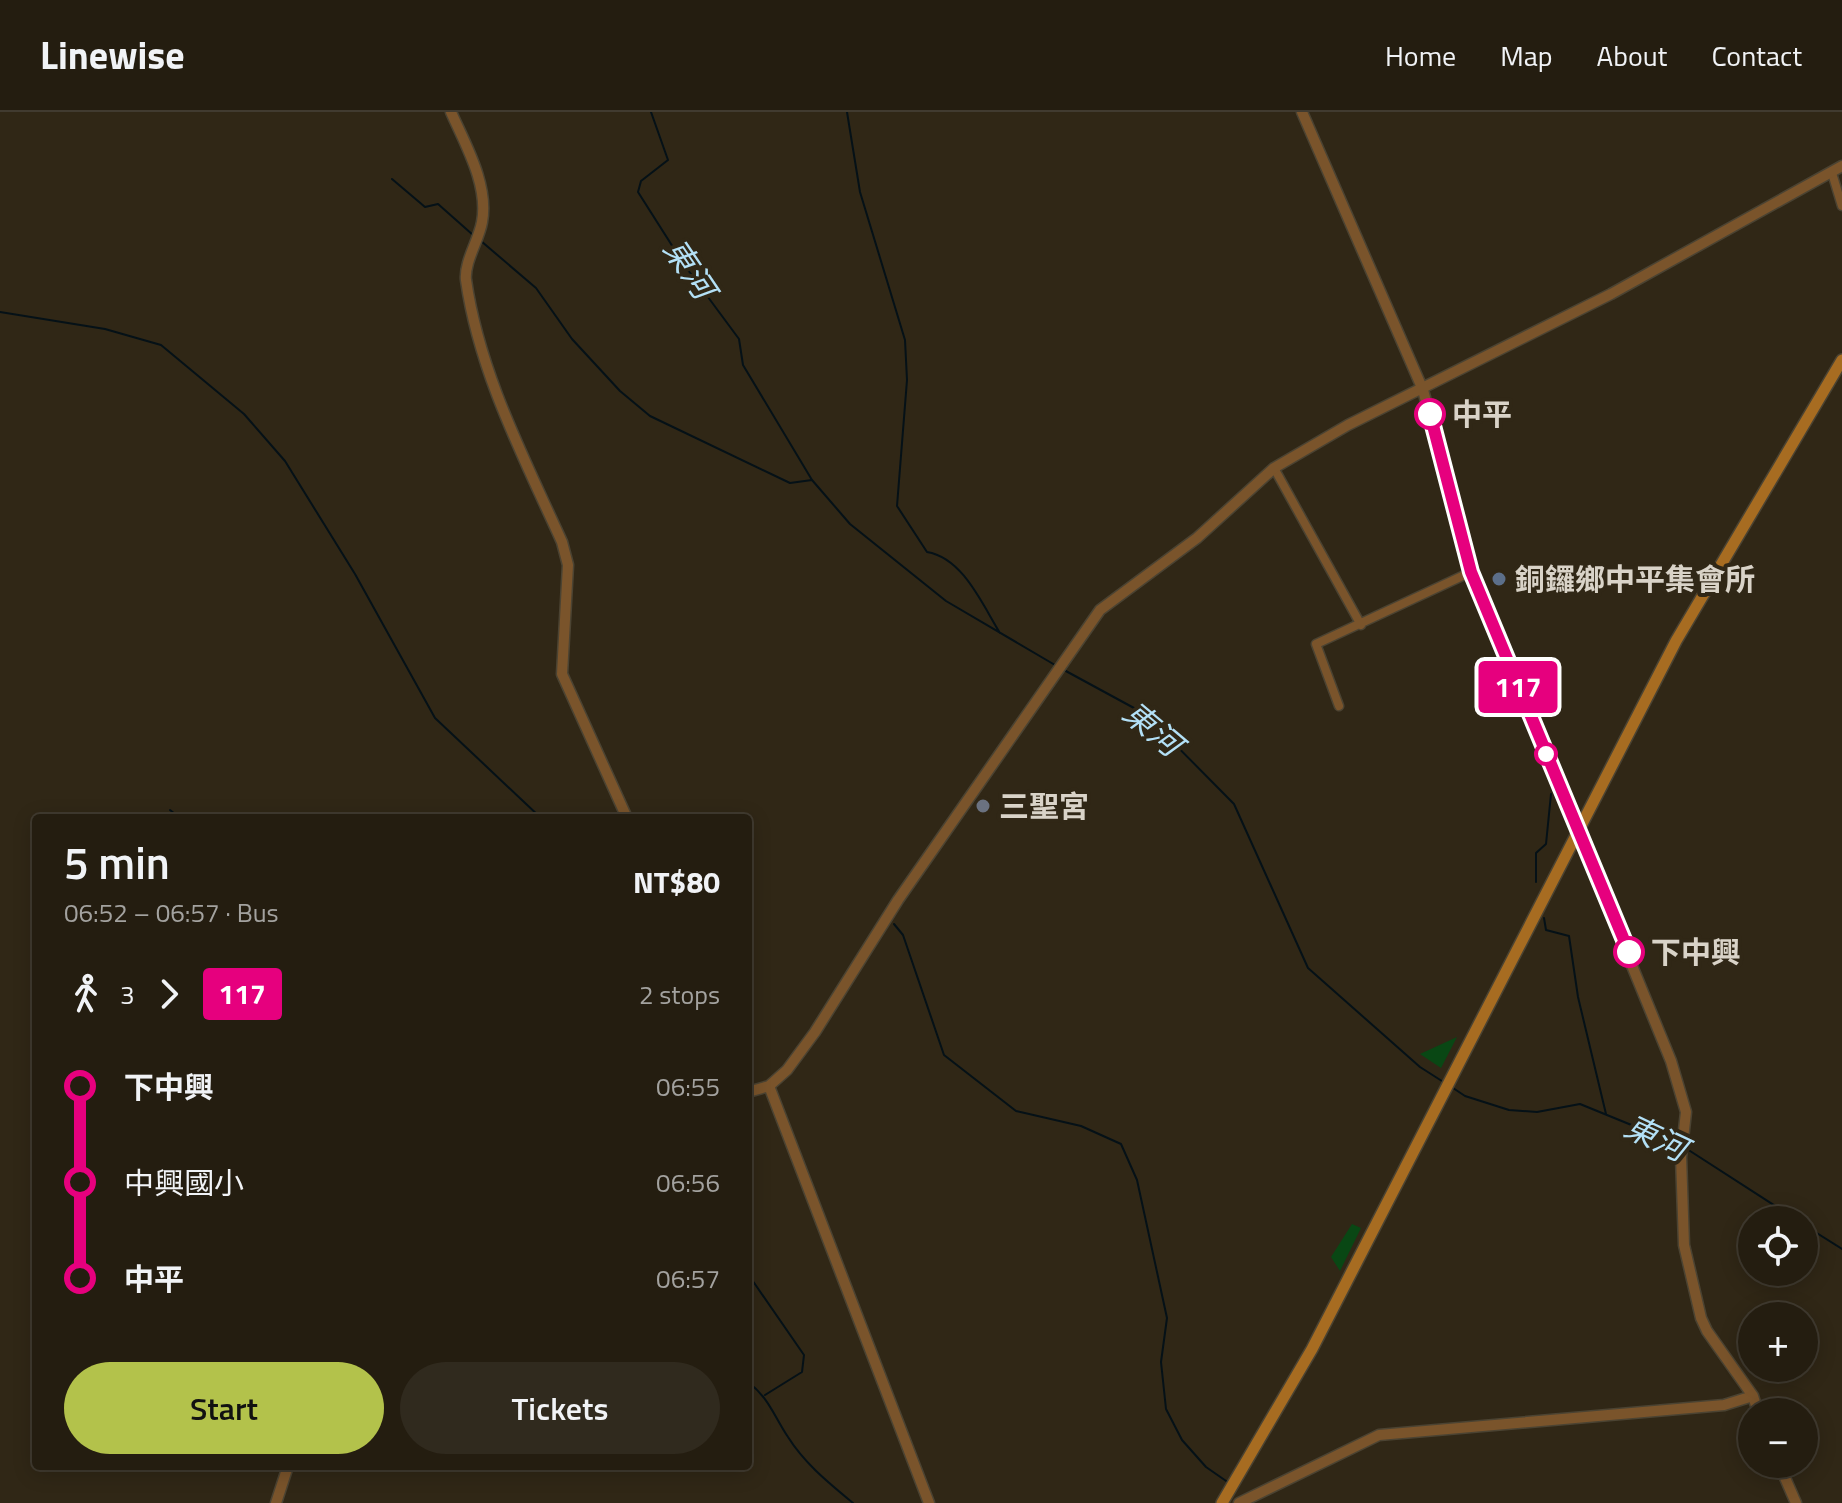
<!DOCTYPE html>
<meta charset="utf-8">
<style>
body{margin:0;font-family:"Titillium Web","Noto Sans TC",sans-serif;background:#302a1e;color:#f1f3f6;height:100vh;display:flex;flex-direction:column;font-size:30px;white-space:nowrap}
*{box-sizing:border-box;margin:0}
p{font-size:26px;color:#a3a29f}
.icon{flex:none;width:44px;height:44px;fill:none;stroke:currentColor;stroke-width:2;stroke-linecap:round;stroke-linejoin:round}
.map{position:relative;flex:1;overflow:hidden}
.drawer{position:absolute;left:32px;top:702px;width:720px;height:656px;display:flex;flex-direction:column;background:#241d10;border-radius:8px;box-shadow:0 4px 20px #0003,0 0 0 2px #413b30}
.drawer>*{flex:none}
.badge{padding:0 16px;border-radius:6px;font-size:28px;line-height:52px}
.tools{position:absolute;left:1738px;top:1094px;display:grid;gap:16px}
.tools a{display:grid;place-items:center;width:80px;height:80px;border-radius:50%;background:#241d10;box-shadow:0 4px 20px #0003,0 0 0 2px #413b30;font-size:40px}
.map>.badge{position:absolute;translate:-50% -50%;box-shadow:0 0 0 4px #fff}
.legs{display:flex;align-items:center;gap:12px;height:88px;padding:0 32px;font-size:26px}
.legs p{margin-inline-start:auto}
.overview{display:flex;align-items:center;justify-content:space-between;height:136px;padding:0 32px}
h1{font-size:44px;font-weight:600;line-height:60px}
.primary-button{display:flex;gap:16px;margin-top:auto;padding:16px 32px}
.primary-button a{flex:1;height:92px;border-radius:48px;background:#b3c24b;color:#111;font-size:32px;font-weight:600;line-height:92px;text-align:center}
.primary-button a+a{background:#302a1e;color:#f1f3f6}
ul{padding:0 32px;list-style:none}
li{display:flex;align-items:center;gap:28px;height:96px;font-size:30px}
li i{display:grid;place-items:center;width:12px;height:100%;margin:0 10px;background:currentColor}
li i::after{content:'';width:20px;height:20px;margin:-10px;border:6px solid;border-radius:50%;background:#241d10}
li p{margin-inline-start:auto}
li:first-child i{background:linear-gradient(#0000 50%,currentColor 0)}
li:last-child i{background:linear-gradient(currentColor 50%,#0000 0)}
header{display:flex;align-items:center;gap:48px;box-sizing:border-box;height:112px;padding:0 40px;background:#241d10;border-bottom:2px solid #413b30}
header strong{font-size:38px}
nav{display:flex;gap:44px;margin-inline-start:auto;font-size:28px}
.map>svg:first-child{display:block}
.green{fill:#094714}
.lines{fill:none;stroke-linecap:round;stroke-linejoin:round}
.stream{stroke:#051117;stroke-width:2}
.minor-casing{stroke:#4b4332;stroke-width:11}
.tertiary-casing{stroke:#4b4332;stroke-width:13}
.secondary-casing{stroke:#4b4332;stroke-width:14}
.minor{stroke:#7a542b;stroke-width:8}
.tertiary{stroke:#7a542b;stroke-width:10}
.secondary{stroke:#a76c21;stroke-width:11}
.line-1-casing{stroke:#fff;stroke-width:18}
.line-1{stroke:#e6007e;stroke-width:12}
.stop-1-dot{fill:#fff;stroke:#e6007e;stroke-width:4}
.service-dot{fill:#5c6f8a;stroke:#302716;stroke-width:3}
.worship-dot{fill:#6b7280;stroke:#302716;stroke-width:3}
.labels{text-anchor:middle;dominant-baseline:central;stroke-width:8;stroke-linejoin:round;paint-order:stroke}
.stop-label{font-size:30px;font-weight:bold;fill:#d9d3c8;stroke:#302716;text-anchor:start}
.poi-label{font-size:30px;font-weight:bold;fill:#d9d3c8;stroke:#302716;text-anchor:start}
.water-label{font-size:32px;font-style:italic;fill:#b3e0f6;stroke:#302716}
</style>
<header>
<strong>Linewise</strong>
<nav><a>Home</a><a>Map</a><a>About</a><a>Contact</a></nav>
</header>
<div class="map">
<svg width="1842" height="1391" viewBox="0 0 1842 1391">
<rect width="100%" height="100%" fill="#302716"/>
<path class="green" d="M1457,925L1441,956L1420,942Z
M1352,1112L1361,1116L1340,1159L1331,1145Z"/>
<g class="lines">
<path class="stream" d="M651,0L668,48L641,69L638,80L685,154L739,227L743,253L812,368L850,412L946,489L1055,553
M847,0L860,80L905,228L907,268L897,394L927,440C963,446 982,492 1000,521
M392,67L425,95L438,92L473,123
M481,129L536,176L572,227L620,279L650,304L790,371L812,368
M0,200L105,217L161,233L244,302L285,349L355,462L435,606L541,706
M1064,558L1145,602L1234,692L1308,856L1420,955L1445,971
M170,698L180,706
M1536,770V741L1546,732L1551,682
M1544,806L1546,818L1569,824L1578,885L1606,1002
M894,812L903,823L944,943L1016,999L1081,1014L1121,1032L1137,1068L1167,1206L1161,1250L1166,1297L1182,1328L1206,1355L1229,1371
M1450,974L1465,984L1509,998L1537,1000L1580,992L1678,1032
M1687,1037L1797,1108
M1804,1113L1842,1137
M748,1162L804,1243L802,1260L765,1283
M748,1270C769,1286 774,1304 788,1325C805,1352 829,1371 853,1391"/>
<defs>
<path id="minor" d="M1832,61L1842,94
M1274,356L1361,513
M1339,594L1316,532L1471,460"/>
<path id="tertiary" d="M451,0C465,32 489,73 482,110C479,128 464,150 466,168C479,260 524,346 562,430L568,453L562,562L627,706
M1302,0L1423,278L1471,460L1671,949L1686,1000L1681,1045L1684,1133L1701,1206L1707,1219L1753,1284L1758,1300
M769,974L929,1391
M748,980L769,974L787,958L815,920L898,788L1100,498L1197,426L1274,356L1348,313L1611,182L1842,54
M1779,1352L1796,1391
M276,1391L288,1354
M1239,1391L1379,1323L1724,1293L1753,1284"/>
<path id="secondary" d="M1222,1391L1312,1237L1676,529L1842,248"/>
</defs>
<use href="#minor" class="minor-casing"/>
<use href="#tertiary" class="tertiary-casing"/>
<use href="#secondary" class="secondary-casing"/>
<use href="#minor" class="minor"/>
<use href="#tertiary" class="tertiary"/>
<use href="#secondary" class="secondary"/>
</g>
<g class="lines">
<defs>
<path id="line-1" d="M1430,302L1471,460L1629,840"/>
</defs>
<use href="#line-1" class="line-1-casing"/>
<use href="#line-1" class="line-1"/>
</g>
<g class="stop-1-dot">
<circle cx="1430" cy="302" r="14"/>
<circle cx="1546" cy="642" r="10"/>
<circle cx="1629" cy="840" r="14"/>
</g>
<circle class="service-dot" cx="1499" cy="467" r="8"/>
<circle class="worship-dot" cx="983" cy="694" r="8"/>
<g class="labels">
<g class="stop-label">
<text x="1452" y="302">中平</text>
<text x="1651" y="840">下中興</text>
</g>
<g class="poi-label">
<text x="1515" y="467">銅鑼鄉中平集會所</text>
<text x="999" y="694">三聖宮</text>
</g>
<g class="water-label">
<text transform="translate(690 156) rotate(56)">東河</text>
<text transform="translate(1153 616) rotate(40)">東河</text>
<text transform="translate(1656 1025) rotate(25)">東河</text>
</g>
</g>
</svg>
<div class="tools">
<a><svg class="icon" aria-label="locate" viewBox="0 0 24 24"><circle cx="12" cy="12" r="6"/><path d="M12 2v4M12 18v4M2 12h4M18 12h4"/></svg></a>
<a>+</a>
<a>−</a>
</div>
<b class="badge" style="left:1518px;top:575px;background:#e6007e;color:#fff">117</b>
<section class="drawer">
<div class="overview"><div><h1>5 min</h1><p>06:52 – 06:57 · Bus</p></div><b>NT$80</b></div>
<div class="legs"><svg class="icon" aria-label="walk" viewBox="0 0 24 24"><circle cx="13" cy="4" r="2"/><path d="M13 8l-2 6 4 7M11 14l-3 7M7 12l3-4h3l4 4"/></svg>3<svg class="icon" aria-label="forward" viewBox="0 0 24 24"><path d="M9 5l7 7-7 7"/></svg><b class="badge" style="background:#e6007e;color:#fff">117</b><p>2 stops</p></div>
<ul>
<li><i style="color:#e6007e"></i><b>下中興</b><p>06:55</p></li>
<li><i style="color:#e6007e"></i><span>中興國小</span><p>06:56</p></li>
<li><i style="color:#e6007e"></i><b>中平</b><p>06:57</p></li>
</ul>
<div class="primary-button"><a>Start</a><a>Tickets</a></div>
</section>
</div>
